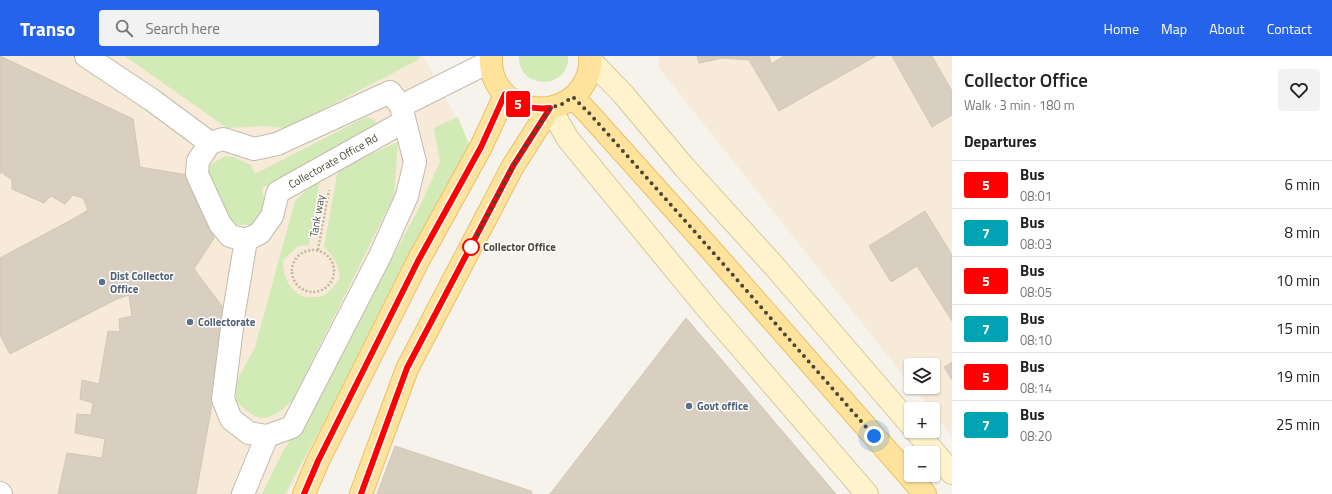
<!DOCTYPE html>
<meta charset="utf-8">
<style>
body{margin:0;font-family:"Titillium Web",sans-serif;background:#f2f2f2;color:#222;height:100vh;display:flex;flex-direction:column;font-size:15px;white-space:nowrap}
*{box-sizing:border-box;margin:0}
p{font-size:13px;color:#767676}
.icon{flex:none;width:22px;height:22px;fill:none;stroke:currentColor;stroke-width:2;stroke-linecap:round;stroke-linejoin:round}
.map{position:relative;flex:1;overflow:hidden}
.panel{display:flex;flex-direction:column;background:#fff;width:380px}
.panel>*{flex:none}
.badge{padding:0 8px;border-radius:3px;font-size:14px;line-height:26px}
.fabs{position:absolute;left:904px;top:302px;display:grid;gap:8px}
.fabs a{display:grid;place-items:center;width:36px;height:36px;border-radius:4px;background:#fff;box-shadow:0 1px 3px #0004;font-size:20px}
.you{position:absolute;width:20px;height:20px;margin:-10px;border:3px solid #fff;border-radius:50%;background:#1a73e8;box-shadow:0 0 0 6px #1a73e833}
.map>.badge{position:absolute;translate:-50% -50%;box-shadow:0 0 0 2px #fff}
h2{padding:0 12px;font-size:15px;line-height:36px}
.round{display:grid;place-items:center;flex:none;width:42px;height:42px;border-radius:4px;background:#f2f2f2}
.head{display:flex;align-items:center;justify-content:space-between;height:68px;padding:0 12px}
h1{font-size:19px;font-weight:600;line-height:30px}
ul{padding:0;list-style:none}
li{display:flex;align-items:center;gap:12px;height:48px;padding:0 12px;border-top:1px solid #e0e0e0}
li div{flex:1}
li b{display:block;font-size:15px}
li em{font-style:normal}
li .badge{min-width:44px;font-weight:700;text-align:center}
header{display:flex;align-items:center;gap:24px;box-sizing:border-box;height:56px;padding:0 20px;background:#2563eb;color:#fff}
header strong{font-size:19px}
nav{display:flex;gap:22px;margin-inline-start:auto;font-size:14px}
.search{width:280px;height:36px;background:#f2f2f2;display:flex;align-items:center;gap:10px;box-sizing:border-box;padding:0 14px;border-radius:4px;color:#767676;font-size:15px}
main{display:flex;flex:1;min-height:0}
.map>svg:first-child{display:block}
.commercial{fill:#f7ead8}
.green{fill:#d2eab5}
.building{fill:#d8cfc1;stroke:#d3c7b4}
.lines{fill:none;stroke-linecap:round;stroke-linejoin:round}
.street-casing{stroke:#c2bbae;stroke-width:24}
.secondary-casing{stroke:#d6c79b;stroke-width:24}
.primary-casing{stroke:#e6c16a;stroke-width:24}
.path{stroke:#c4b79f;stroke-width:2.5;stroke-dasharray:2 2;stroke-linecap:butt}
.street{stroke:#fff;stroke-width:22}
.secondary{stroke:#fff3cd;stroke-width:22}
.primary{stroke:#ffe39c;stroke-width:22}
.line-casing{stroke:#fff;stroke-width:9}
.line{stroke:#f00;stroke-width:6}
.walk{stroke:#4b4439;stroke-width:4;stroke-dasharray:0 7.2}
.stop-dot{fill:#fff;stroke:#f00;stroke-width:2}
.service-dot{fill:#5c6f8a;stroke:#fff;stroke-width:1.5}
.labels{text-anchor:middle;dominant-baseline:central;stroke-width:3;stroke-linejoin:round;paint-order:stroke}
.street-label{font-size:11px;fill:#4b4439;stroke:#fff}
.stop-label{font-size:11px;font-weight:bold;fill:#4b4439;stroke:#fff;text-anchor:start}
.service-label{font-size:11px;font-weight:bold;fill:#4e5e75;stroke:#fff;text-anchor:start}
</style>
<header>
<strong>Transo</strong>
<div class="search"><svg class="icon" aria-label="search" viewBox="0 0 24 24"><circle cx="10" cy="10" r="6"/><path d="M15 15l6 6"/></svg>Search here</div>
<nav><a>Home</a><a>Map</a><a>About</a><a>Contact</a></nav>
</header>
<main>
<div class="map">
<svg width="952" height="438" viewBox="0 0 952 438">
<rect width="100%" height="100%" fill="#f6f3ec"/>
<path class="commercial" d="M0,0H423L474,95L288,438H0Z
M659,0H952V381L933,357V353H930L912,331H933V309H911V329L659,12Z"/>
<path class="green" d="M125,0H421L416,5L287,72L263,70L227,72Z
M519,0H568C570,34 518,35 519,0Z
M366,61C373,63 376,64 377,72L262,132L266,153L257,165L250,169H237L229,163L208,123V112L215,106L225,100L233,101L251,109L255,118Z
M458,61L471,94L285,438H262L282,397L329,322L367,248L418,154L440,106L434,72Z
M398,86L394,140L292,345C283,353 268,367 255,360C248,357 242,350 237,346L235,335L238,323L255,291L295,145L320,122L309,189L298,190L283,204C282,221 293,244 314,241C317,241 320,241 323,240C330,236 335,229 340,222C338,208 334,201 324,191L338,113Z"/>
<path class="building" d="M0,0L133,63L140,111L188,119L214,182L194,213L228,258L196,438H58L67,397L102,402L105,383L75,377L77,358L91,359L93,347L80,343L82,324L99,328L108,275L120,276L119,263L132,260L129,239L117,243L10,298L0,279V202L75,162L88,154L83,142L73,139L65,148L51,140L44,147L12,133V124L1,116L0,118Z
M697,0H769L771,8L784,0H876L779,55L749,4L723,2L699,7Z
M892,0H932L952,35V59L932,71Z
M925,155L952,199V265L917,210L891,226L869,190Z
M686,262L836,438H550Z
M952,306V324L944,311Z
M395,390L531,435L532,438H377Z"/>
<g class="lines">
<defs>
<path id="street" d="M86,0L152,44L210,87
M401,50L491,5
M246,184L234,256L223,343L231,363L249,377L267,380L292,371L380,200L407,140L415,106L401,50L390,36L277,88L254,93L223,83L210,87L198,105L197,118L220,168L230,180L246,184L260,177L272,160L278,136L405,65
M0,437L1,438
M243,438L267,380"/>
<path id="secondary" d="M591,5L623,38L685,112L775,211L911,369
M550,52L568,83L706,251L867,438
M916,375L952,417"/>
<path id="primary" d="M491,0C487,55 562,73 586,24C589,17 591,8 590,0
M573,41L590,59L711,194L925,438
M304,438L318,405L418,205L481,91L505,39
M361,438L407,313L513,110L550,52"/>
</defs>
<use href="#street" class="street-casing"/>
<use href="#secondary" class="secondary-casing"/>
<use href="#primary" class="primary-casing"/>
<path class="path" d="M292 215a21 21 0 1 1 42 0a21 21 0 1 1-42 0Z
M318,194L329,134"/>
<use href="#street" class="street"/>
<use href="#secondary" class="secondary"/>
<use href="#primary" class="primary"/>
</g>
<g class="lines">
<defs>
<path id="line" d="M304,438L318,405L418,205L481,91L505,38C519,50 532,54 550,52L513,110L407,312L361,438"/>
</defs>
<use href="#line" class="line-casing"/>
<use href="#line" class="line"/>
<path class="walk" d="M471,191L513,110L550,52L562,48L573,41L590,58L711,194L874,380"/>
</g>
<circle class="stop-dot" cx="471" cy="191" r="8"/>
<g class="service-dot">
<circle cx="102" cy="226" r="4"/>
<circle cx="190" cy="266" r="4"/>
<circle cx="689" cy="350" r="4"/>
</g>
<g class="labels">
<g class="street-label">
<text transform="translate(333 105) rotate(-29)">Collectorate Office Rd</text>
<text transform="translate(317 160) rotate(-80)">Tank way</text>
</g>
<g class="stop-label">
<text x="483" y="191">Collector Office</text>
</g>
<g class="service-label">
<text x="110" y="220">Dist Collector<tspan x="110" dy="13">Office</tspan></text>
<text x="198" y="266">Collectorate</text>
<text x="697" y="350">Govt office</text>
</g>
</g>
</svg>
<div class="fabs">
<a><svg class="icon" aria-label="layers" viewBox="0 0 24 24"><path d="M12 4l9 5-9 5-9-5zM3 14l9 5 9-5"/></svg></a>
<a>+</a>
<a>−</a>
</div>
<div class="you" style="left:874px;top:380px"></div>
<b class="badge" style="left:518px;top:48px;background:#f00;color:#fff">5</b>
</div>
<section class="panel">
<div class="head"><div><h1>Collector Office</h1><p>Walk · 3 min · 180 m</p></div><a class="round"><svg class="icon" aria-label="heart" viewBox="0 0 24 24"><path d="M12 20l-8-8c-3-5 5-10 8-4 3-6 11-1 8 4z"/></svg></a></div>
<h2>Departures</h2>
<ul>
<li><span class="badge" style="background:#f00;color:#fff">5</span><div><b>Bus</b><p>08:01</p></div><em>6 min</em></li>
<li><span class="badge" style="background:#00a3b4;color:#fff">7</span><div><b>Bus</b><p>08:03</p></div><em>8 min</em></li>
<li><span class="badge" style="background:#f00;color:#fff">5</span><div><b>Bus</b><p>08:05</p></div><em>10 min</em></li>
<li><span class="badge" style="background:#00a3b4;color:#fff">7</span><div><b>Bus</b><p>08:10</p></div><em>15 min</em></li>
<li><span class="badge" style="background:#f00;color:#fff">5</span><div><b>Bus</b><p>08:14</p></div><em>19 min</em></li>
<li><span class="badge" style="background:#00a3b4;color:#fff">7</span><div><b>Bus</b><p>08:20</p></div><em>25 min</em></li>
</ul>
</section>
</main>
